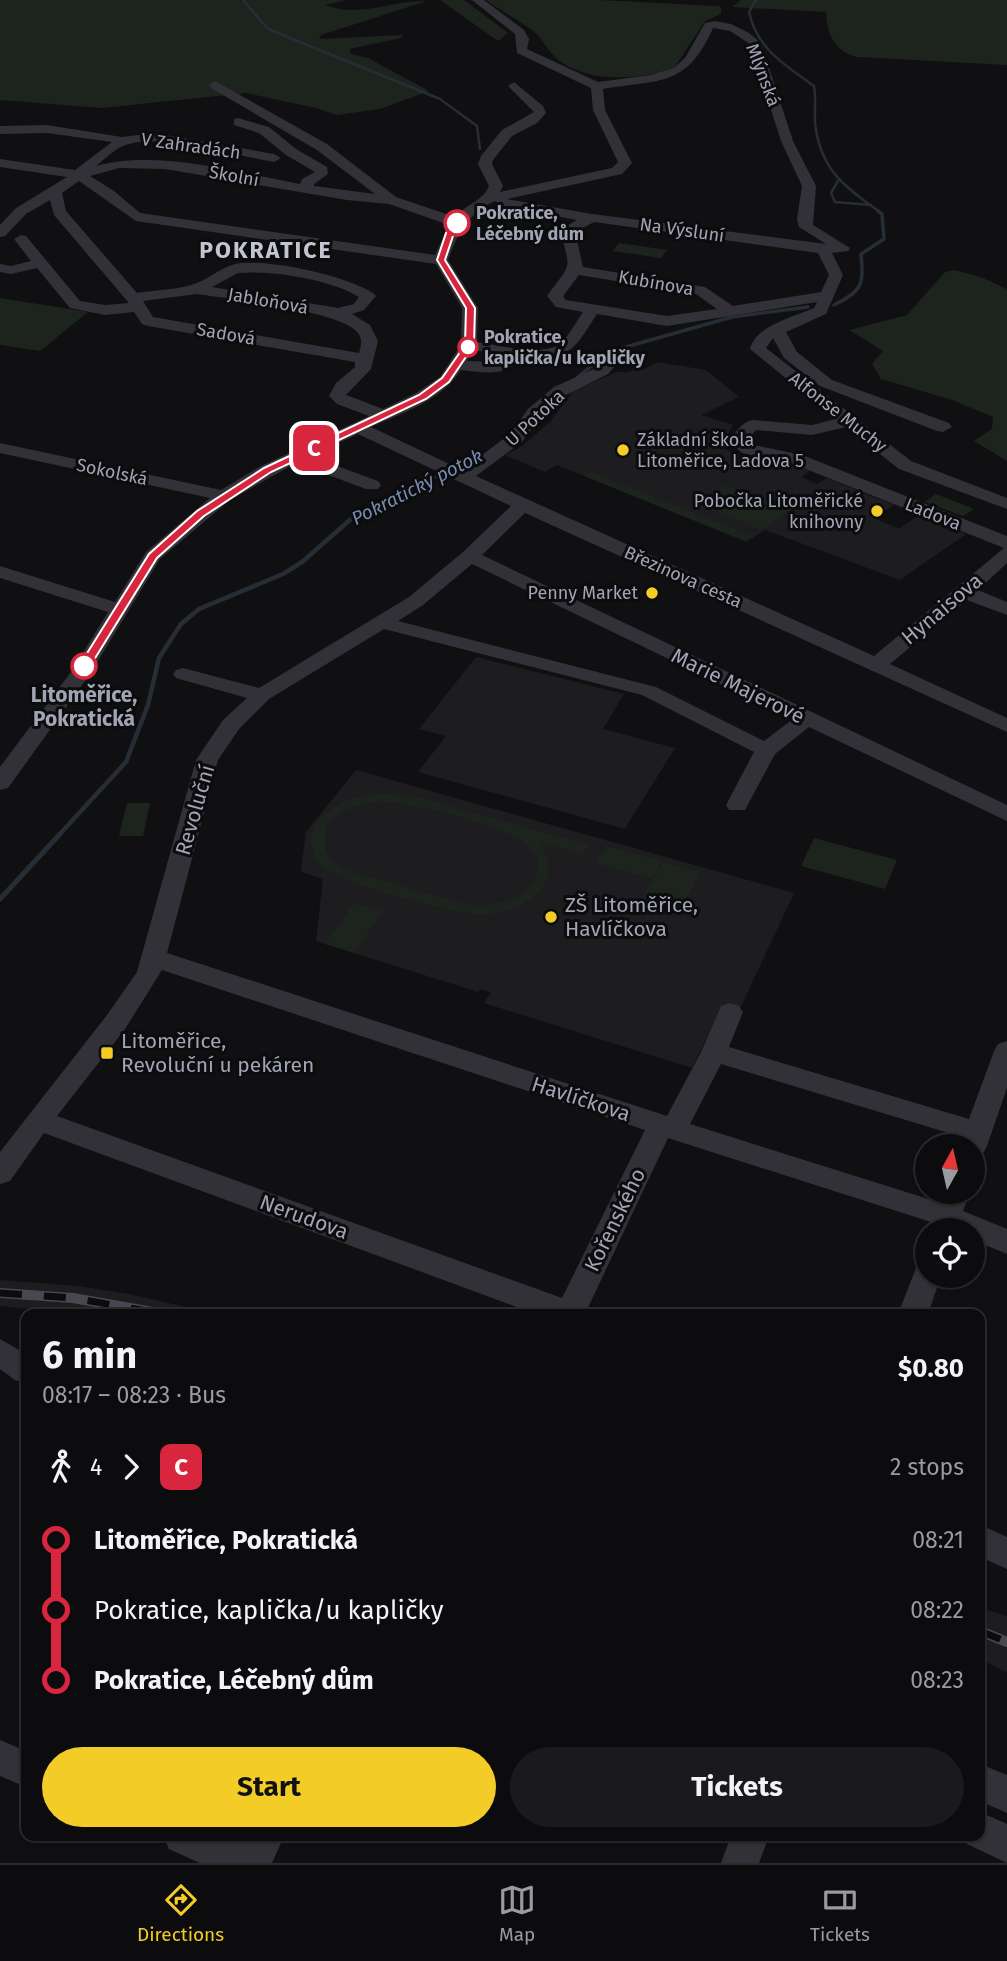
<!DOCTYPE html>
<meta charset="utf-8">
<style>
body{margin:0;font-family:"Fira Sans",sans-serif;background:#1a1a1c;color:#f1f3f6;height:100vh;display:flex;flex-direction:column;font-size:26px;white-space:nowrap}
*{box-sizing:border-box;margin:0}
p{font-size:23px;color:#9a9b9e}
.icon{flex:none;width:38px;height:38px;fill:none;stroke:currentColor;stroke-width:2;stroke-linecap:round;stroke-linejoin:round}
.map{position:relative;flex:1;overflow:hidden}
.panel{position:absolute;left:21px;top:1309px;width:964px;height:532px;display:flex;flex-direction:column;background:#0c0c0e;border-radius:14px;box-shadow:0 2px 5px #0004,0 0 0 2px #2c2c2e}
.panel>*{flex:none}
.badge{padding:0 14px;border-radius:10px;font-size:24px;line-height:46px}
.needle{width:46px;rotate:8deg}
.tools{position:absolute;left:915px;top:1134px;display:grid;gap:14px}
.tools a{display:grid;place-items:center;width:70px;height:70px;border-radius:50%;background:#0c0c0e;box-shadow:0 2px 5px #0004,0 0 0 2px #2c2c2e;font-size:35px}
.map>.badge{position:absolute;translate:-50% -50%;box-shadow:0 0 0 4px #fff}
.legs{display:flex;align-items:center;gap:10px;height:77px;padding:0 21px;font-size:23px}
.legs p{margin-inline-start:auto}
.overview{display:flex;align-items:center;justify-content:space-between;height:119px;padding:0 21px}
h1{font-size:38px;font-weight:700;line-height:52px}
.button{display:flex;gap:14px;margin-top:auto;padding:14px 21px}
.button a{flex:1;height:80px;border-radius:42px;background:#f3cc27;color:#111;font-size:28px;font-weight:700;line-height:80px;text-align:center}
.button a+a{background:#1a1a1c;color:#f1f3f6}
ul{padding:0 21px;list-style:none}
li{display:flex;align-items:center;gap:24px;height:70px;font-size:26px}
li i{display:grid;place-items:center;width:10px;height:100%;margin:0 9px;background:currentColor}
li i::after{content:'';width:18px;height:18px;margin:-9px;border:5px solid;border-radius:50%;background:#0c0c0e}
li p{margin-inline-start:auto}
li:first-child i{background:linear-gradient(#0000 50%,currentColor 0)}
li:last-child i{background:linear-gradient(currentColor 50%,#0000 0)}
.tabs{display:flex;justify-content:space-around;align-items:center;height:98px;border-top:2px solid #2c2c2e;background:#0c0c0e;font-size:19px;color:#9a9b9e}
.tabs a{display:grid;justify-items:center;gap:4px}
.tabs .active{color:#f3cc27}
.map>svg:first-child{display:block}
.built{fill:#1d1c1f}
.green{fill:#1d241e;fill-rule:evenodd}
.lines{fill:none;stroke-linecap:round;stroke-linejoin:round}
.stream-far3{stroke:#272d35;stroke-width:2.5}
.stream-far2{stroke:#272d35;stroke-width:3.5}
.stream-far1{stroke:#272d35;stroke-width:4.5}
.stream{stroke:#272d35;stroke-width:5}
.minor{fill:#313137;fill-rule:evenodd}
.rail-casing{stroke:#484950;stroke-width:10}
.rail{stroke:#0c0b0d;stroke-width:7;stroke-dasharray:22;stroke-linecap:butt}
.line-1{fill:#d7263d;stroke:#fff;stroke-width:2}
.stop-1-dot{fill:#fff;stroke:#d7263d;stroke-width:3.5}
.poi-dot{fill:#f3cc27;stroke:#0c0b0d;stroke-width:2.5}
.labels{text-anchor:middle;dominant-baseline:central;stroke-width:6;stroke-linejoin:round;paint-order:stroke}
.far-street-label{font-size:18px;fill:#a1a4b3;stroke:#0c0b0d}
.far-stop-label{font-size:18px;font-weight:bold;fill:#a1a4b3;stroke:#0c0b0d;text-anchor:start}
.far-poi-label{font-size:18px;fill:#a1a4b3;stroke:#0c0b0d;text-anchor:end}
.far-water-label{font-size:19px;font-style:italic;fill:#778daf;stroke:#0c0b0d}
.street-label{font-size:21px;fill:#a1a4b3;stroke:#0c0b0d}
.stop-label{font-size:21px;font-weight:bold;fill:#a1a4b3;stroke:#0c0b0d}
.poi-label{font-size:21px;fill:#a1a4b3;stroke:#0c0b0d;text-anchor:start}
.far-district-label{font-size:23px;font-weight:bold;letter-spacing:2px;fill:#c2c4cf;stroke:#0c0b0d}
</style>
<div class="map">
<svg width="1007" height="1863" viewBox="0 0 1007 1863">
<rect width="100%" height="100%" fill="#101012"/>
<path class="built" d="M657,362L706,370L739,397L701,415L733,425L721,447L736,454L788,462L810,471L801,477L817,484L827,478L894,505L874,518L899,529L919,515L966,534L900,580L765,530L746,542L557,465L545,472L505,455L522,446L550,422L574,390L617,372H629L637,367L643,370Z
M476,657L624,694L603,729L675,748L625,829L418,772L446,736L419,729Z
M356,770L794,893L738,1013L721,1008L692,1068L484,1003L491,992L481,989L478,992L316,941L323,879L301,872L306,832Z
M0,1280L78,1286L129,1294L216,1314H88L0,1306Z
M980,1608L1007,1616V1672L980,1659Z"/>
<path class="green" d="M0,0H347L325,5C360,18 393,0 427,1L321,35L319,39L403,35L401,38L349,49L351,54L368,58L429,91L380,109L337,115L316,108L246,93L102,108L0,100Z
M440,0H464L508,33L498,41Z
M486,0H598L717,6L721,7V14L705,21L673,70C638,78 594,84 561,62C548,53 543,38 532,30C517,19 501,11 486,0Z
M741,0H1007V65L857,57C834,51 827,34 826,12L732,7Z
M619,243L667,250L661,258L613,251Z
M955,270L983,278L1007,289V461L974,441L992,429L993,417L952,400L881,379L872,364L883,351L849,330L907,315L945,272Z
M0,298L88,312L40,351L0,345Z
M591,472L752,536L746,541L584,476Z
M727,485L791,510L761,530L698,503Z
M936,494L974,509L963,516L925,502Z
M385,794L414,796L589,845L583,854L540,843C568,886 522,913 482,914C454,915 340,884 321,865C311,855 308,838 315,826C329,802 360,795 385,794ZM376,801C405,801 505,825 527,844C533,850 538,859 538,868C536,901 492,906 468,905L349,871L334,863L325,850V829C337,811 355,805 376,801Z
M127,803H150L143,836H119Z
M814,838L897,860L885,889L801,866Z
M607,846L662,861L652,879L596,863Z
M663,862L701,872L676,916L638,905Z
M354,903L383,911L354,953L325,944Z"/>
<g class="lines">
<path class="stream-far3" d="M243,0L268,29L440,99L477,126L480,149
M756,0L749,12C757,49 785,65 814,86C817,101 813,115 816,130C823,173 848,189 881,213
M838,181L831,193L835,202L871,205"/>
<path class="stream-far2" d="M834,305C862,291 864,285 861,254L884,239L882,214L878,211
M578,377L608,352L732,317L808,307
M416,486L483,455"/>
<path class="stream-far1" d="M58,836L126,762L148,705L159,658L181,624L199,609L283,574L302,562L359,512L420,484"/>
<path class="stream" d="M0,899L60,834"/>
<path class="minor" d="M472,0H484L524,30L529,39L527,49L598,82L651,75L674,68L685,58L705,23L715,21L731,24L749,33L761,43L793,141L816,186L813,225L850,248L848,251L832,253L843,275L826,314L786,332L797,352L832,380L949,423L952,427L943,432L937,431L820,386L784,358L773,338L766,348L911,461L1007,498V509L899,469L846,427L812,435L756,430L748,440L754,445L802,455L1007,536V563L978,590L1007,602V615L967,600L890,664L1007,718V732L525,513L482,555L1007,805V821L809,727L775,754L745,810H729L726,805L754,752L642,695L384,629L269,699L239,729L218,760L167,953L667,1116L701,1052L721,1006L730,1003L739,1006L743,1012L729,1047L969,1119L994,1051L998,1044L1007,1041V1088L987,1146L983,1154L973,1157V1146H959L962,1137L721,1064L690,1124L938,1202L942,1192H970L963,1211L1007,1229V1254L973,1240V1230H928L931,1222L668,1138L585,1314H536L44,1133L10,1181L0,1184V1152L107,1015L137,972L196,760L223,720L247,698L176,678L173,674L176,670L183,668L259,688L409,597L463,552L511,506L358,434L310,456L378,481L381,485L378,489H366L296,463L230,500L160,559L90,674L8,788L0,790V767L71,672L108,612L0,578V566L115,602L146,552L210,498L0,453V443L221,490L261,466L369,416L337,404L329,396L336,383L355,367V362L148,326L142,324L134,312L105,315L70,308L37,268L11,274L0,272V264L11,266L31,261L14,239L21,235L26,236L80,301L105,305L129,303L54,215L50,200L26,214L5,236L0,237V225L16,208L67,177L0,167V159L75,170L112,142L47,133L0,134V126L47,125L122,137L154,133L274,154L281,158L274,162C239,156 165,136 133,143C118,145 107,157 96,166C158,149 238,173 300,184L302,179L315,172L286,155L259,133L234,125V119L238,118L269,127L296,149L327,167L328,174L314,184V186L375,194L317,150L211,88L209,85L215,81L327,144L396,197L455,217C465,205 483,201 489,186L478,164L481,156L502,130L534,112L508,86L514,82L543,106L546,113L537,123L512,136L493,160L492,164L503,186L500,192L612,168L618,162L593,110L591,88L517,53L515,34ZM713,28L730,31L750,44L781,141L802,186L797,219L799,227L826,244L592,214L507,199L622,174L632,163L605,110L603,89C661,79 686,88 713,28ZM119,168L165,169L347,200L389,204L449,225L435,255L140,213L114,191L90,176ZM79,181L136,221L436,264L462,308L461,345L440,377L416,393L383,409L349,396L346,395L371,369L378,341L370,325L352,314L364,310L376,296L373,293C346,276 267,258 235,264C219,268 207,281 191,285C174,290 154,290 137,293L66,211L62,193ZM495,201L502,206L577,220L560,230C571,271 572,262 547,296L556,307L583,312C576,322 569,336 560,344C542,357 498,345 477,342L478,308L448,260C458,232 468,214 495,201ZM594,222L818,253L829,275L821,292L733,306L705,287L583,267L575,232ZM238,273C271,270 330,279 359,297L354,304L338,308L212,287ZM579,275L696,294L717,309L667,316L566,300L563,296ZM197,294C228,299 343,311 358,333C363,340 361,346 359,353L153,317L143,301ZM817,302L814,308C794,317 756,325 750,349L836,419L812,425L752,420C742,422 735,433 729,441L742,453L791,463L1004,548L874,656L476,476L522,442L540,417L566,395L608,374L619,362L617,359H605L596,368L554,387L528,409L510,434L462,470L371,427C402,413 441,401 461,370C474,371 492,375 504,370C513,367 521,360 529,359C575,354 572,352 597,314L667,326ZM473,350L507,356L495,362L467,361ZM472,564L793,719L764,741L656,687L398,621L423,605ZM162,970L645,1130L562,1298L57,1116L125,1029Z
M928,1260V1276H941L928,1314H898L918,1263Z
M0,1339L26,1354V1384L15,1380L0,1369Z
M980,1525L1007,1537V1569L980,1557Z
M0,1740L26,1751V1787L0,1776Z
M980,1764L1007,1775V1813L980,1801Z
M980,1812L1007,1824V1863L967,1844L963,1836H980Z
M163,1836H226L243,1843L246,1836H284L272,1863H200L169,1849Z
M731,1836H769L759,1863H721Z"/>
<defs>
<path id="rail" d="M0,1293L73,1298L164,1314
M980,1631L1007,1642"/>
</defs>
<use href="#rail" class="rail-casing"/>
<use href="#rail" class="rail"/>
</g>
<path class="line-1" d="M454,221L461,223L454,233L445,260L475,308L474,345L449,382L426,399L271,472L204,516L157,558L89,668H80L79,666L149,554L197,511L264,468L419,395L442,378L465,345L466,308L437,260L446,233Z"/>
<g class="stop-1-dot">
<circle cx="457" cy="223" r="12"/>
<circle cx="468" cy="347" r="9"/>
<circle cx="84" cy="666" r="12"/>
</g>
<g class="poi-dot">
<circle cx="623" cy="450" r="7"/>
<circle cx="877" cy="511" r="7"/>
<circle cx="652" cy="593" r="7"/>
<circle cx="551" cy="917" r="7"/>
<rect x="100" y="1046" width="14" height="14" rx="3.5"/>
</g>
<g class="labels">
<g class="far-street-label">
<text transform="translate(763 75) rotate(69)">Mlýnská</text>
<text transform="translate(191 146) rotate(8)">V Zahradách</text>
<text transform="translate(234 176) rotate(10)">Školní</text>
<text transform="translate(682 230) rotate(8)">Na Výsluní</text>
<text transform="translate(656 283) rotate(10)">Kubínova</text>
<text transform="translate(268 301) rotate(10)">Jabloňová</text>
<text transform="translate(226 334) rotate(10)">Sadová</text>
<text transform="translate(838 412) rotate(38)">Alfonse Muchy</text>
<text transform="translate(535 418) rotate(-43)">U Potoka</text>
<text transform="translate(112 472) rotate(12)">Sokolská</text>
<text transform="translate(933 514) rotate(22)">Ladova</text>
<text transform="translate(683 577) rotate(24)">Březinova cesta</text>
</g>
<g class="far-stop-label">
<text x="476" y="213">Pokratice,<tspan x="476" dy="21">Léčebný dům</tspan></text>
<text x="484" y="337">Pokratice,<tspan x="484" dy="21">kaplička/u kapličky</tspan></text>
</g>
<g class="far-poi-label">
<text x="637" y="440" text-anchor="start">Základní škola<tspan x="637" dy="21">Litoměřice, Ladova 5</tspan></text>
<text x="863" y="501">Pobočka Litoměřické<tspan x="863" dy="21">knihovny</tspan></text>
<text x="638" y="593">Penny Market</text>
</g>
<g class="far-water-label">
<text transform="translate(417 487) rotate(-27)">Pokratický potok</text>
</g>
<g class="street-label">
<text transform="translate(942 609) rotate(-40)">Hynaisova</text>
<text transform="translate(738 686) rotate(26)">Marie Majerové</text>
<text transform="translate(195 810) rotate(-74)">Revoluční</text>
<text transform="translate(581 1099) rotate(18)">Havlíčkova</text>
<text transform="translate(304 1217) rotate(20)">Nerudova</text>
<text transform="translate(615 1220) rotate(-64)">Kořenského</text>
</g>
<g class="stop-label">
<text x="84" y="695">Litoměřice,<tspan x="84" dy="24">Pokratická</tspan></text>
</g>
<g class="poi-label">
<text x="565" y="905">ZŠ Litoměřice,<tspan x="565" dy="24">Havlíčkova</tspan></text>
<text x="121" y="1041">Litoměřice,<tspan x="121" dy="24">Revoluční u pekáren</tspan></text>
</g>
<g class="far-district-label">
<text x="266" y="250">POKRATICE</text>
</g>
</g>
</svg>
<div class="tools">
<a><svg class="needle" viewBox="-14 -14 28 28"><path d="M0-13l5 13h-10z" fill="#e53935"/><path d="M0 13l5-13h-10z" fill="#9a9b9e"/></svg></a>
<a><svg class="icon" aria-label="locate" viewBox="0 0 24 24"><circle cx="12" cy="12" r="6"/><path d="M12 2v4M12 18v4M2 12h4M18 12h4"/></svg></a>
</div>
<b class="badge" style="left:314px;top:448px;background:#d7263d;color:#fff">C</b>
<section class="panel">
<div class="overview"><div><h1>6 min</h1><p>08:17 – 08:23 · Bus</p></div><b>$0.80</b></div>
<div class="legs"><svg class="icon" aria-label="walk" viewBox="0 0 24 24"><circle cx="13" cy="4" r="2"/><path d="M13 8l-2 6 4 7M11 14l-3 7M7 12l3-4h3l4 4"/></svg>4<svg class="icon" aria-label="forward" viewBox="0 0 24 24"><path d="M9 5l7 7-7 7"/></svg><b class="badge" style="background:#d7263d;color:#fff">C</b><p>2 stops</p></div>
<ul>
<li><i style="color:#d7263d"></i><b>Litoměřice, Pokratická</b><p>08:21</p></li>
<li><i style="color:#d7263d"></i><span>Pokratice, kaplička/u kapličky</span><p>08:22</p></li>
<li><i style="color:#d7263d"></i><b>Pokratice, Léčebný dům</b><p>08:23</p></li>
</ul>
<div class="button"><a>Start</a><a>Tickets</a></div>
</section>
</div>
<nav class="tabs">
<a class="active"><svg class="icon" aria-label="directions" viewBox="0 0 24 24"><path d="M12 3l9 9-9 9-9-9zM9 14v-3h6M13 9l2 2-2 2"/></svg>Directions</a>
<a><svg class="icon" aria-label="map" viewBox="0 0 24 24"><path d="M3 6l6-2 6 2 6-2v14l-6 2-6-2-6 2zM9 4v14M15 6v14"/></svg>Map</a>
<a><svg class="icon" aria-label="tickets" viewBox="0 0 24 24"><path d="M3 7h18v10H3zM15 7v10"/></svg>Tickets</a>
</nav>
